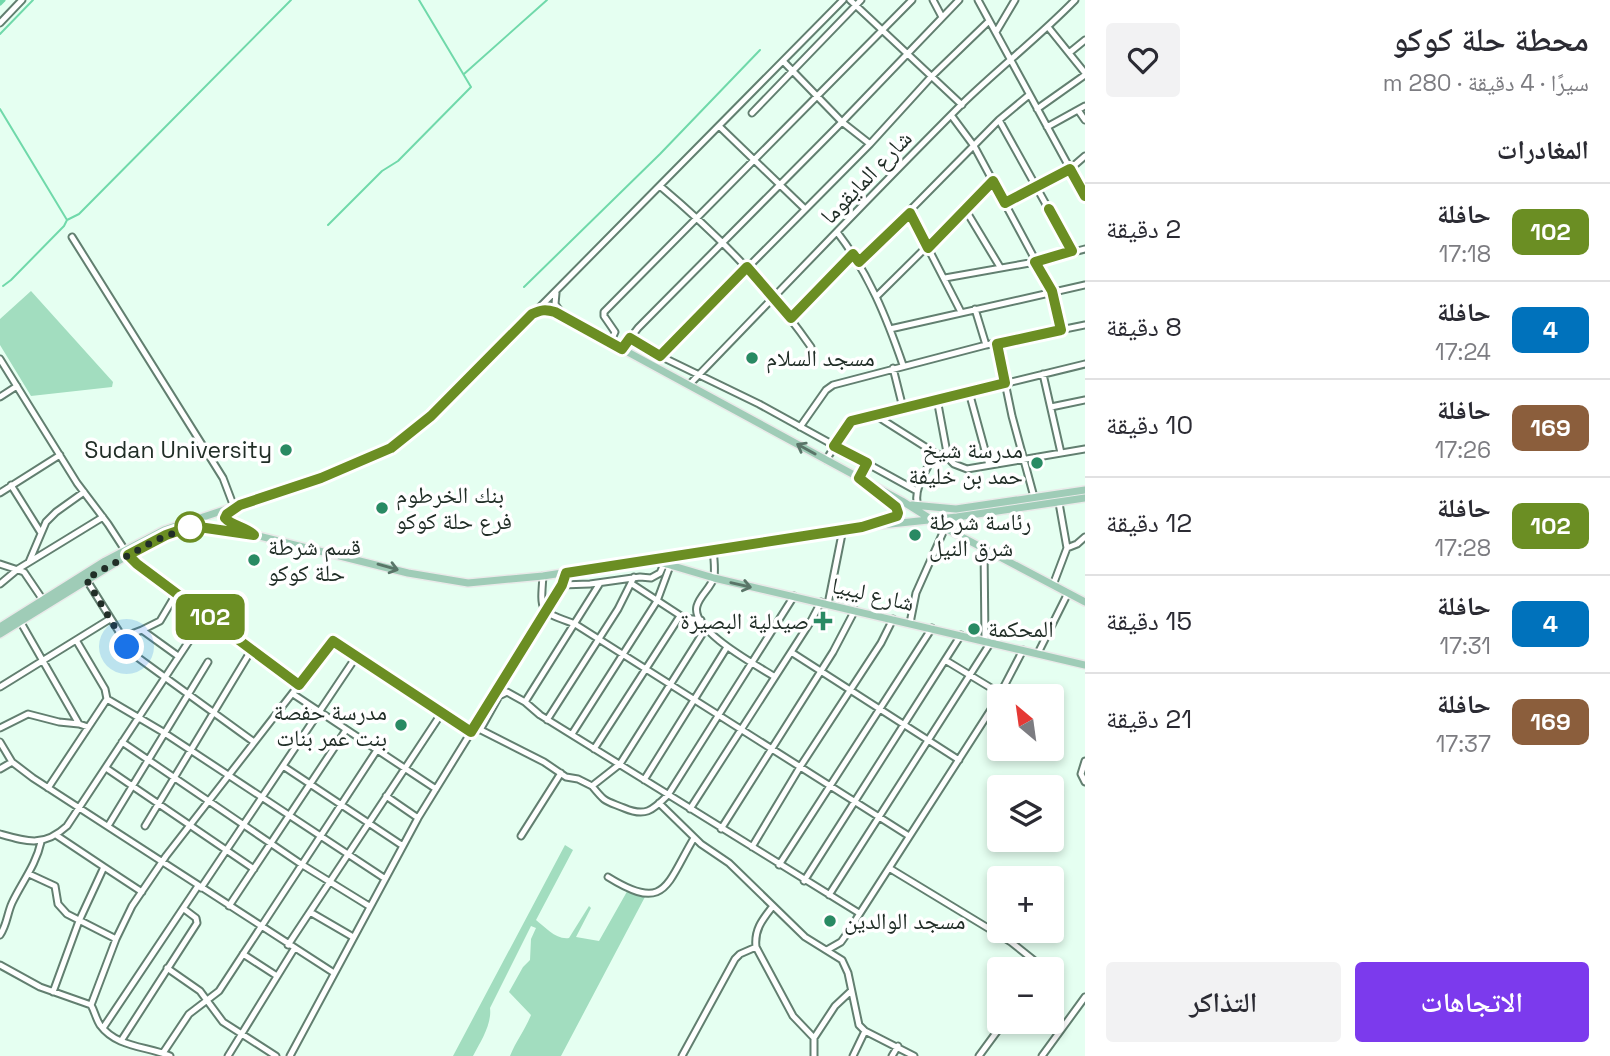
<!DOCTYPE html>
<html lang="ar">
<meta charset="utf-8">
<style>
body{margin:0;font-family:"Space Grotesk","Noto Naskh Arabic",sans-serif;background:#f2f2f3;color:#2b2b33;direction:rtl;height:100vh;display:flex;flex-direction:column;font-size:26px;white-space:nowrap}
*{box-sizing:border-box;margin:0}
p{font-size:23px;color:#7c7c81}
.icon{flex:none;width:38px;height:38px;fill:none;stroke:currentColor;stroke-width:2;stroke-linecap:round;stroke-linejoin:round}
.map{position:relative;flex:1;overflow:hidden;direction:ltr}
.side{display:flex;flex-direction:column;background:#fff;width:525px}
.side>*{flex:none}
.badge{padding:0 14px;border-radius:10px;font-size:24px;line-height:46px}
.needle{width:46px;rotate:331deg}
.tools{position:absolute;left:987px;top:684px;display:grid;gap:14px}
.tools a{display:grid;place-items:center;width:77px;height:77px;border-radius:7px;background:#fff;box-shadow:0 4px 10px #0003;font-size:35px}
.you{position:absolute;width:35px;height:35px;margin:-18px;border:5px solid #fff;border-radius:50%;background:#1a73e8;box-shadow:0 0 0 10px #1a73e833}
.map>.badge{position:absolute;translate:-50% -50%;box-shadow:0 0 0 4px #fff}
h2{padding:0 21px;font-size:26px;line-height:63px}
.round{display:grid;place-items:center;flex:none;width:74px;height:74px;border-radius:7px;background:#f2f2f3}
.summary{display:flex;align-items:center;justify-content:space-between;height:119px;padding:0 21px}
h1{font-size:33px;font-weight:600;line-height:52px}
.primary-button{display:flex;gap:14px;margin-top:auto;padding:14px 21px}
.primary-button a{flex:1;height:80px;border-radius:7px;background:#7c3aed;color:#fff;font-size:28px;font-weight:600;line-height:80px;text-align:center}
.primary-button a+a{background:#f2f2f3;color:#2b2b33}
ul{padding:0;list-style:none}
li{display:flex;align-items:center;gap:21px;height:98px;padding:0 21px;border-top:2px solid #e1e1e2}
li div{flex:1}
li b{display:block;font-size:26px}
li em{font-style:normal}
li .badge{min-width:77px;font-weight:700;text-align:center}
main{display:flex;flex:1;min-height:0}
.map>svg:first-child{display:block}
.green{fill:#a2ddbf}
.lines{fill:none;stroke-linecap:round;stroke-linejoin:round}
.stream{stroke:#70d9aa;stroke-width:2}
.canal{stroke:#70d9aa;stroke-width:5}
.minor-casing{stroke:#627f70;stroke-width:9}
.major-casing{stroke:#e9eae9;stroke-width:10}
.minor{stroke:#fff;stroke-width:5}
.major{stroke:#9fccb7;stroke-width:7}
.oneway{stroke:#5a7568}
.line-casing{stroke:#fff;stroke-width:16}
.line{stroke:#6b8e23;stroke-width:10}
.walk{stroke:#212e27;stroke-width:7;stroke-dasharray:0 12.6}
.poi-dot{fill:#298a63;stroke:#fff;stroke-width:2.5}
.stop-dot{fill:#fff;stroke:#6b8e23;stroke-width:3.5}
.labels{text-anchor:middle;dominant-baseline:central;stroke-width:7;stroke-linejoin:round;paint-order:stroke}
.street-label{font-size:23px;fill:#212e27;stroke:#fff}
.poi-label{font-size:23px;fill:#212e27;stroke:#fff;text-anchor:start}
</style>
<main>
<section class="side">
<div class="summary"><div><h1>محطة حلة كوكو</h1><p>سيرًا · 4 دقيقة · 280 m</p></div><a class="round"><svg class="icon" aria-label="heart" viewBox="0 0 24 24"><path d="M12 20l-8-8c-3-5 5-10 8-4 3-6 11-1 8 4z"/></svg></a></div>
<h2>المغادرات</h2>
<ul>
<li><span class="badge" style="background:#6b8e23;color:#fff">102</span><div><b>حافلة</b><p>17:18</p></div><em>2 دقيقة</em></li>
<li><span class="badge" style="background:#0072bc;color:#fff">4</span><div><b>حافلة</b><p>17:24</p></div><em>8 دقيقة</em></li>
<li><span class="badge" style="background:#8b5e3c;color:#fff">169</span><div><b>حافلة</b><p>17:26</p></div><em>10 دقيقة</em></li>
<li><span class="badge" style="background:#6b8e23;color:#fff">102</span><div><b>حافلة</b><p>17:28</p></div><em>12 دقيقة</em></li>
<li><span class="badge" style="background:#0072bc;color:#fff">4</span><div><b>حافلة</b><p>17:31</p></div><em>15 دقيقة</em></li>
<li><span class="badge" style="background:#8b5e3c;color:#fff">169</span><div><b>حافلة</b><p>17:37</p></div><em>21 دقيقة</em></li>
</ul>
<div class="primary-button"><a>الاتجاهات</a><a>التذاكر</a></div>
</section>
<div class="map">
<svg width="1085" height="1056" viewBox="0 0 1085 1056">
<rect width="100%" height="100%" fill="#e5fff1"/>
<path class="green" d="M31,291L113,382L112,387L31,396L0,345V319Z
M565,845L573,850L536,920C545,927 556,940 569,938L589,906L591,908L576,937L599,941L629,888L646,895L561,1056H510C516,1041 525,1030 531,1015L509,992L523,967L530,960L531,939L536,928L531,926L490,1008C492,1024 481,1041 473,1056H453Z"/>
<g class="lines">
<path class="stream" d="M0,34L33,0
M464,74L547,0
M0,109L67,220L64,226L11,280L3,286
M67,220L79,214L291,0
M328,225L382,171L398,161L471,87L419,0
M524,287L660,154L760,50
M551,597L560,585"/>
<path class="canal" d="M0,3L3,0"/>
<defs>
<path id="minor" d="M850,0L962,105
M933,0L942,17
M978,0L1085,196
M0,23L22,0
M1048,27L1085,73
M996,32L1015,0
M1069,53L1085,40
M783,61L842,122L870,144
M1037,109L1085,75
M1078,110L1085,120
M752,113L861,0
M951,115L974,146L1052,291L1061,330
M999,120L1072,251
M719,126L804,208
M1047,127L1085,106
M660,186C717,234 768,285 811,347
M1005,203L1070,169L1085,156
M965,209L1000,267
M910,213L961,312
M837,232C869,274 886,316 903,365
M72,237L223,478L234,507
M859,262L999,120L1029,95
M945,278L1035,262L1085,249
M556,293L555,304L565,318
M877,296L993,181
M975,309L986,345
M535,312L843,0
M791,318L853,254
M890,329L1085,285
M630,338L660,356L759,404L917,491
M610,343L615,332L604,316V312L912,0
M997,344L1012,416L1034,497
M622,349L638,328L842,122L959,0
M660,356L870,144L931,77L989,21
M0,359L77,483L108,524L130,558L299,685
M893,368L903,408
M1043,374L1061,453
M689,385C780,291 870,196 962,104C999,68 1039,37 1075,0
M969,392L989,465
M0,397L17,386
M937,399L948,458
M1051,407L1085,400
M875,415L935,453L948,458L954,464L967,469L1085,449
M800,427L826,390L833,385L986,345L1085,325
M826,460L851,421L1085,364
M11,485L41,533
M0,493L60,455
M918,506C912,489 928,468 935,453
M984,547L985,641
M1067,548L1077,544L1085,537
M713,550C714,558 715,569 714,577C711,588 700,595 697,606C690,630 758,666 775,677
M29,562L46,522L56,512L84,492
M0,564L24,572L43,600
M543,576C540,614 540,611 575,624L909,836
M86,579L133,654L254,742
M0,584L18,569L103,517
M632,584L684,618L701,620
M562,585L590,584L640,577L651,578L660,573L664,564
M1053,585L1067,548L1059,503
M828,604L843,529
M20,621L79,724L88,727
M910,623L916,593L945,528
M142,630L160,621L176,594
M121,638L142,630L178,656
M76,640L105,689L107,699L163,732L384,878
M791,652L959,760
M1038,653L1068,593
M945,660L1001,694
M0,687L110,619
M293,694L436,789
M999,696L1023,650
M525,702L600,583
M547,720L618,609L634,577
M0,728L28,714L59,722L79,724
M477,728L544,762L566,777L578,779L592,786L620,764L706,628
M480,730L499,696L507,692L525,702L540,715L859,913
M572,734L657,601L670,566
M0,742L12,762L33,778L334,973
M122,742L301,864L369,906
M594,749L680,616
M1085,761L1081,774L1085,782
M283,766L403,846
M106,768L254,869
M0,769L12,762
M644,780L727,647
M592,786C606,803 604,800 624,808C645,817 652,811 668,795L794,596
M48,788L107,699
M386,796L418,818
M659,803L701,844L729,863L805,937L842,960L848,973L859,1025L865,1031L914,1056
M690,809L811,621L821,602
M108,826L208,662
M145,826L252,649
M721,829L833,652L855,610
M0,834C28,842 44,847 67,826L197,629L205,614
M56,835L104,867
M521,836L561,773
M752,847L800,767L881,643L893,619
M779,865L932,628
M889,868L1011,942L1046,970
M29,874L55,886L58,904L67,914L116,939
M608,877C666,913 666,885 694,838
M804,881L961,635
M201,888L356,657
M829,895L991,642
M229,906L346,730
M773,906C763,919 754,929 756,947L793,1016L814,1038V1056
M310,912L353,937
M0,935C7,925 7,914 12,903C22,882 36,865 41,842
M288,945L441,714
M827,950L841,942L846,935L999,697
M243,954L277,976
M0,965L40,987L91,1005C95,1012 96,1019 100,1025C117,1048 147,1046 170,1056
M167,968L200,991L223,1022L276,1056
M1052,975L1054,980L1052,986
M53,992L79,921L104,867L142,892
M91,1005L116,939L132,906L166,856L333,641L471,732
M1052,1012L1063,1026
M103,1028L198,886
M814,1038L835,1006L851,991
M121,1041L197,923L196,918L184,909
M163,1053L189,1014L219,991L377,750
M228,1056L294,949
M290,1056L418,818L562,585L566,573
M682,1056L735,959L740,954L756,947
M853,1056L865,1031
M892,1056L898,1046
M979,1056L1004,1022
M1042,1056L1085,997"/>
<path id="major" d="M874,490L898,510L897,516L881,521
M912,505L956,509L1085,490
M234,509L227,514L226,520L252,532
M653,560L714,578L1085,665
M0,627L105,561L164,530L321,478L391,448L431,416L532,314L543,309L565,318L902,501L945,528L1085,602
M0,634L128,555L166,535L192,526L243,532L408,573L468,583L543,576L843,529L957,517L1085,498"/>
</defs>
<use href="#minor" class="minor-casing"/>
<use href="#major" class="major-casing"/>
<use href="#minor" class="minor"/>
<use href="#major" class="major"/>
</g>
<defs><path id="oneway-shaft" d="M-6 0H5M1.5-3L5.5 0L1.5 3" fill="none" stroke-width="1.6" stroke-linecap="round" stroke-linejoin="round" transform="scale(1.75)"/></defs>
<g class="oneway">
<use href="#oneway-shaft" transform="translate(806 449) rotate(-151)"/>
<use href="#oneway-shaft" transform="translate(388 567) rotate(16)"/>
<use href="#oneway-shaft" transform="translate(741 585) rotate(13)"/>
</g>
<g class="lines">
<defs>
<path id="line" d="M1049,209L1072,251L1035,262L1052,291L1061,330L997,344L1005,383L851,421L834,446L867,463L859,478L896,507L898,513L897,516L862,527L566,573L562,585L471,732L333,641L299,685L137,564L128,555L166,535L192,526L254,535C246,527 232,526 225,518L227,514L240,505L321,478L391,448L431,416L532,314C541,310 545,309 555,312L622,349L630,338L660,356L747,267L791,318L853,254L859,262L910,213L928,248L993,181L1005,203L1070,169L1085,196"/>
</defs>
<use href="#line" class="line-casing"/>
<use href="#line" class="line"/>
<path class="walk" d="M127,647L86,579L156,540L192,526L190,527"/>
</g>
<g class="poi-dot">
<circle cx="752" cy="358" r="7"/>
<circle cx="286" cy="450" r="7"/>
<circle cx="1037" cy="463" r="7"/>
<circle cx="382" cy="508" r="7"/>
<circle cx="915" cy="535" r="7"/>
<circle cx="254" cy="560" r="7"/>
<path d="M819.5 610.5h7v7h7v7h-7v7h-7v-7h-7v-7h7z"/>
<circle cx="974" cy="629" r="7"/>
<circle cx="401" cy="725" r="7"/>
<circle cx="830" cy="921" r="7"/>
</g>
<circle class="stop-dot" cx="190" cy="527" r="14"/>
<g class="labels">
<g class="street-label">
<text transform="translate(866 177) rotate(-46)">شارع المايقوما</text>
<text transform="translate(873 594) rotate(13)">شارع ليبيا</text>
</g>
<g class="poi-label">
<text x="766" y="358">مسجد السلام</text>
<text x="272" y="450" text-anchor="end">Sudan University</text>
<text x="1023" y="450" text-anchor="end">مدرسة شيخ<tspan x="1023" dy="26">حمد بن خليفة</tspan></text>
<text x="396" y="495">بنك الخرطوم<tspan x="396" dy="26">فرع حلة كوكو</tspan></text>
<text x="929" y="522">رئاسة شرطة<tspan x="929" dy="26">شرق النيل</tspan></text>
<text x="268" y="547">قسم شرطة<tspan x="268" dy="26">حلة كوكو</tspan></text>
<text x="809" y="621" text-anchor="end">صيدلية البصيرة</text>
<text x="988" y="629">المحكمة</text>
<text x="387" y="712" text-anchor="end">مدرسة حفصة<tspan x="387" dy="26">بنت عمر بنات</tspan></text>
<text x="844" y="921">مسجد الوالدين</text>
</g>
</g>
</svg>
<div class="tools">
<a><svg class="needle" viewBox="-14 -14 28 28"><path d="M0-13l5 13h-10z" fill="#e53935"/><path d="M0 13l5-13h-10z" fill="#7c7c81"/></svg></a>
<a><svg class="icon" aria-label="layers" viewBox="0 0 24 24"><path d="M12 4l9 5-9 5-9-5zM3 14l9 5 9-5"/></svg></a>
<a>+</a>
<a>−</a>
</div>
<div class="you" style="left:127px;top:647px"></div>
<b class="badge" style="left:210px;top:617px;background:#6b8e23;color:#fff">102</b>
</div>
</main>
